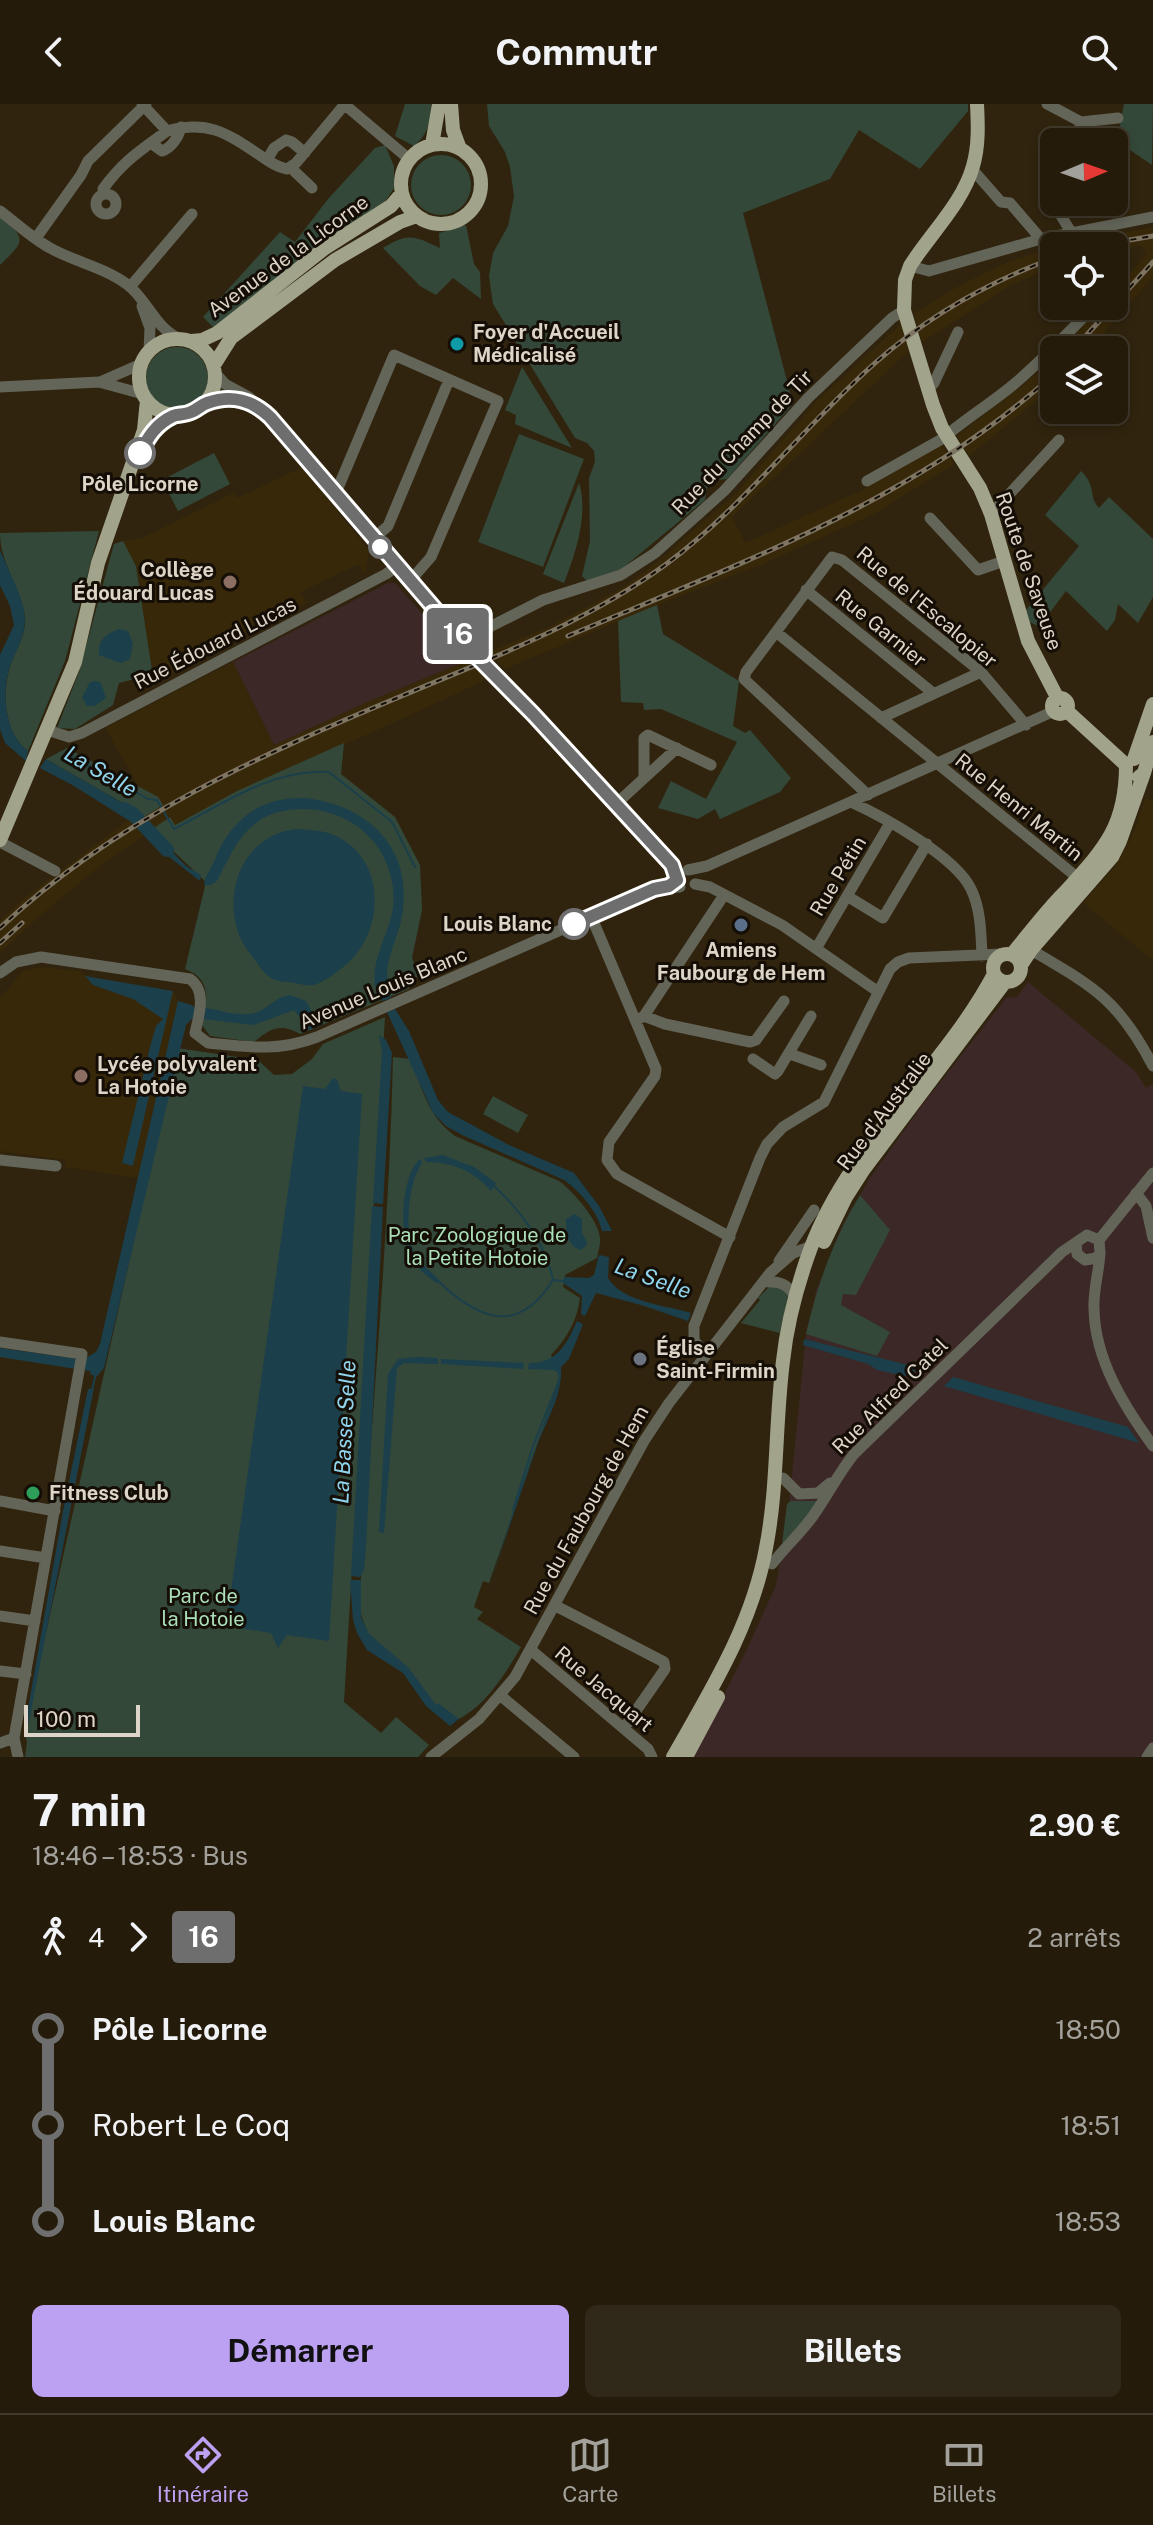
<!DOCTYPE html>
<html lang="fr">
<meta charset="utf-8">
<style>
body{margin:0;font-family:"Public Sans",sans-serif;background:#302818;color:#f1f3f6;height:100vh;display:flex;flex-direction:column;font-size:30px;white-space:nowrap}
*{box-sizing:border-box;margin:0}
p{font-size:26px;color:#a3a19c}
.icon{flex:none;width:44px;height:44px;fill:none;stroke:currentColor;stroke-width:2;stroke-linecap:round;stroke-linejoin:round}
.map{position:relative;height:1653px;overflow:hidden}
.panel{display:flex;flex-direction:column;background:#241b0a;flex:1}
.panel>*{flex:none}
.badge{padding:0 16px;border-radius:6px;font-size:28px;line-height:52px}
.needle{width:52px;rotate:88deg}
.tools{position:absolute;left:1040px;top:24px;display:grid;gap:16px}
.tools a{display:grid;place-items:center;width:88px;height:88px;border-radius:12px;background:#241b0a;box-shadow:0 4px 12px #0003,0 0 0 2px #41392b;font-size:40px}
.scale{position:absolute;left:24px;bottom:20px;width:116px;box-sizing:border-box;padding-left:8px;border:4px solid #ddd5c8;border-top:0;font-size:22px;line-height:28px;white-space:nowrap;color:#ddd5c8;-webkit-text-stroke:6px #140e06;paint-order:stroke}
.map>.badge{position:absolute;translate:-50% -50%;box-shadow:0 0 0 4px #fff}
.legs{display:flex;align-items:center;gap:12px;height:88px;padding:0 32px;font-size:26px}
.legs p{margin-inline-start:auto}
.head{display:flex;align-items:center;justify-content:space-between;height:136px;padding:0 32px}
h1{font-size:44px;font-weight:700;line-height:60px}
.button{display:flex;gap:16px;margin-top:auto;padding:16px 32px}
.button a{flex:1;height:92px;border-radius:12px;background:#bca0f2;color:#111;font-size:32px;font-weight:700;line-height:92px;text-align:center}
.button a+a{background:#302818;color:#f1f3f6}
ul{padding:0 32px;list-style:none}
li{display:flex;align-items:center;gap:28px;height:96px;font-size:30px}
li i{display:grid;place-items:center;width:12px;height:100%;margin:0 10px;background:currentColor}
li i::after{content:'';width:20px;height:20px;margin:-10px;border:6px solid;border-radius:50%;background:#241b0a}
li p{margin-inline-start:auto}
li:first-child i{background:linear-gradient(#0000 50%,currentColor 0)}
li:last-child i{background:linear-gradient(currentColor 50%,#0000 0)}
header{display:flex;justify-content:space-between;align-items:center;height:104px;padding:0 32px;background:#241b0a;font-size:36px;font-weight:700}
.tabs{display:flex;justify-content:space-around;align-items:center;height:112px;border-top:2px solid #41392b;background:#241b0a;font-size:22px;color:#a3a19c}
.tabs a{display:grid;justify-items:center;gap:4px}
.tabs .selected{color:#bca0f2}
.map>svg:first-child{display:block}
.built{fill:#38280a}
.industrial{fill:#3c2826}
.green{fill:#334839}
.water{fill:#1b3f4b}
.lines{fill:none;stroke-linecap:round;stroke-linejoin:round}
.stream{stroke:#1b3f4b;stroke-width:2}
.river{stroke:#1b3f4b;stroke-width:14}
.minor{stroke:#646559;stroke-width:11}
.major{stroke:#a2a38b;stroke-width:14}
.rail-casing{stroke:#7e7462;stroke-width:5}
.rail{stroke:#140e06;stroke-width:2;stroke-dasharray:6;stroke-linecap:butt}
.line-1-casing{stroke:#fff;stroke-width:18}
.line-1{stroke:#6e6e6e;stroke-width:12}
.culture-dot{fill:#0f9aa8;stroke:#140e06;stroke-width:3}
.stop-1-dot{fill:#fff;stroke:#6e6e6e;stroke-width:4}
.education-dot{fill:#8d6e63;stroke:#140e06;stroke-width:3}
.service-dot{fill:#5c6f8a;stroke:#140e06;stroke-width:3}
.worship-dot{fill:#6b7280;stroke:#140e06;stroke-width:3}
.leisure-dot{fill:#2e9e5b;stroke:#140e06;stroke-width:3}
.labels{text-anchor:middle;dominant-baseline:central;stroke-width:6;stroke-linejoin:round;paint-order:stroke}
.street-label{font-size:20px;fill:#ddd5c8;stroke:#140e06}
.poi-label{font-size:20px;font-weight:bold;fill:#ddd5c8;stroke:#140e06;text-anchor:start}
.stop-label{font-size:20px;font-weight:bold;fill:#ddd5c8;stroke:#140e06}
.park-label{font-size:20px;fill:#aadfb9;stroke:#140e06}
.water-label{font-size:22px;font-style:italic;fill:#90d4ed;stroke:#140e06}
</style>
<header><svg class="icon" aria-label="back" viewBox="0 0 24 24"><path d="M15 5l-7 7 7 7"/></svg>Commutr<svg class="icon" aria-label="search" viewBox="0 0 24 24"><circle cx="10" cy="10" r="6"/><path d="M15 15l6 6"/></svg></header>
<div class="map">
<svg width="1153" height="1653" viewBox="0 0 1153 1653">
<rect width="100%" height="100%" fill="#30240e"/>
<path class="built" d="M1153,123V173L1088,246H1061L1102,202H1114V189L1147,149L1140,141L1114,146V142H1059Z
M1054,143V162L1008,183L922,238L914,209L964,179L1008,158Z
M902,219L910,246L732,413L745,439L860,387L942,341L954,360L872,411L761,461L657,501L505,565L488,548L549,523L587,503L622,484L656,459L736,389L818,296Z
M1054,252V282L969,352L957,332L1028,277Z
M302,363L369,447L366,468H364L359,460L301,488L306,499L246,530L244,527L187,555L182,565L154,579L136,462L123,437L140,435L233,389L237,394Z
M472,555L490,574L382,624L237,687L174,721L171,713L100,762L42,810L0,849V817L22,796L128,716L135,719L158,693L140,684L105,624L233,558L274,641L367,598Z
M1146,693L1153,698V856L1083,799L1115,762L1132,733Z
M40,863L80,867L85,872L173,887L178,897L138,1074L65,1063L66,1056L0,1047V894L23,867Z"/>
<path class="industrial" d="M388,479H395L454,545L461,542L472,555L367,598L274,641L233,558Z
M1028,878L1136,968L1146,984L1152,980L1153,982V1653H692L746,1547L776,1481L788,1410L806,1230L816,1187L844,1118L870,1074L920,1004L1006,894L1017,893Z"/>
<path class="green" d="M405,0H431C431,18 428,30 414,42L395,32Z
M487,0H968V7L920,65L859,26L830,75L743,109L793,300L727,375L708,377L705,396L619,467L587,477L582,472L590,437L589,374L595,358L594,347L587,339L575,334L493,200L489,172L493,149L508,122L514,92L510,63L505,48L489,22Z
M1124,0H1153L1152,61L1117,37Z
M385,41L394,62V84L383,101L293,162L213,223L203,213L280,128L295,138L328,95L375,44Z
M411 81a30 30 0 1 1 60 0a30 30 0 1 1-60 0Z
M0,112C28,135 24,138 0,161Z
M466,121L474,160L480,168L481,195L453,174L436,191L420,182L383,144C408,128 415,132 440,144L439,129Z
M146 274a31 31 0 1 1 62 0a31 31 0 1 1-62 0Z
M522,263L572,344L515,320L516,311L505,306Z
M519,330L584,355L543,463L478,438Z
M214,349L230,380L178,407L162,376Z
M1081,367C1097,382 1088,392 1099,404L1109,393L1153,435V493L1138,519L1118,500L1115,516L1107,527L1066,487L1039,523L1028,517L1026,506L1079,442L1045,411Z
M579,379C589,410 575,451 564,479L543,470Z
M99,427L65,557L28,647C5,630 2,593 9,566C13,549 27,532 25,513C21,483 0,460 0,429Z
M123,437L136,462L154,579L135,575L119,579L113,601L75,625L57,624L79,568L114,440Z
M657,501L663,530L739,577L733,622L745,629L750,626L791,674L780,688L720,715L715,705L698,715L658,704L671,677L706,695L737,638L661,605L644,606L643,599L621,598L618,517Z
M344,639L341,670L395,713L420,761L422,806L412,854L420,872L413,875L409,885L300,930C280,919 271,924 254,938L210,932L202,921C206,895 213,876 185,865L206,778L151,726L170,713L175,721L237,687Z
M67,644L158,693L163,701L142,714L140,709L46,655Z
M385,913L344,1598L381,1629L396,1613L429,1641L418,1653H25L27,1638L24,1627L177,944L258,956L274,971L292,970L312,955L323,940Z
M393,953L410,955C424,987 426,1010 455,1032L559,1077C573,1087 599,1117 600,1134C601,1140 598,1148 597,1154L565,1171L563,1183L580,1194C577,1217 567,1234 551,1251L560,1274L489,1479L483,1477L474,1503L483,1508L477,1515L521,1543C505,1570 483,1607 451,1618L368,1531L359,1504C371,1320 389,1137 393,953Z
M493,992L528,1011L518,1029L483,1010Z
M860,1091L890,1126L856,1191L843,1190L841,1201L890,1228L877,1252L806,1230C817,1181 834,1134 860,1091Z
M770,1182L782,1183L788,1192L780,1229L741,1219L760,1196L758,1194Z
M791,1397H817L813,1408L782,1440L787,1400Z"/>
<path class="water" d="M0,446C7,464 25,496 25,515C25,532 16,547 10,562C1,589 5,630 28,647L26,657L5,639L0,625V551L14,521L10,502L0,481Z
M119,525L128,527L133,540L130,555L121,559L99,551C97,536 106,530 119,525Z
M96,577L101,579L106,594L94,602H87L82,593L90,578Z
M46,655L140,709L142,714L135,719L128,716L74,682L40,664Z
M304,694C364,700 411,740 403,805C399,840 379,857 391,894L383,897C360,872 390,832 393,803C395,784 391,767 382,750C374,736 362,723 347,716C325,704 299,702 275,709C243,719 231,750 217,777L211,781H204C205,771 210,767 214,758C229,717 259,693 304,694Z
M297,725C310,726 326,726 338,733C382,756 384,813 357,849C350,859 325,879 313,881C308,882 300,880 295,879C288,878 277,878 271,874C264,870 260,863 255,856C249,848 243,841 239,831C222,785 245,730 297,725Z
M157,732L186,762L201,771L200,777L150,738Z
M85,872L173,887L133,1062L122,1059L151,939L156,922L163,915L133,895L93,881Z
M290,891L306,897L315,914L324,920L310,926L294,906L253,921L203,915L205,904C222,906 243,915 260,907C271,901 277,893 290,891Z
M178,897L192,901L195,904L193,914L186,921L104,1264L97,1272L91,1271L90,1267L83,1266L84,1255L96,1248L100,1240Z
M395,905L409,927L438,996L448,1008L509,1041L574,1069L599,1102L612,1127H602C598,1108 580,1087 564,1076L462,1031L446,1022L433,1009L387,908Z
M379,931L386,936L392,949L383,1100L373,1099L382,947Z
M333,974L337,976L341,987L362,990L329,1537L287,1531L278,1544L271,1529L226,1522L303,982L325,985Z
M443,1051L474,1063L496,1079L491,1087C474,1067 452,1058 426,1058L424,1054Z
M420,1055L422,1059C408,1080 404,1125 414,1148C419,1159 432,1168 440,1177L436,1179C426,1171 415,1163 410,1152C399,1129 401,1072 420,1055Z
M372,1102L383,1103L366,1443L364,1466L360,1473L351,1472Z
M575,1110L582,1115V1129L587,1138L586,1142L581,1146C567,1142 566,1128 566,1115Z
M599,1151L609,1153L608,1174C622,1198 665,1201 691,1209L688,1217L641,1201L596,1189L585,1212L581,1210L582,1192L563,1179L564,1173L589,1174L594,1171Z
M577,1217L583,1220L569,1255L561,1263C563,1292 545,1318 536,1345C519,1394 503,1441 487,1491L518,1392L559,1278L558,1269L554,1266L528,1265L529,1259C556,1260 567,1240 577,1217Z
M804,1235L920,1264L906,1272L877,1266L868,1260L803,1241Z
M0,1244L78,1255L76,1265L0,1253Z
M417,1253L438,1254V1260L404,1259L397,1264L384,1429L379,1428L388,1270L398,1255Z
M441,1255L524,1259L523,1265L441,1260Z
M953,1273L1128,1323L1139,1339L944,1282Z
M94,1284L27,1627H24L63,1407L88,1285Z
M350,1476H361V1513L369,1530L408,1563L436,1601L438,1599L459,1615L450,1622L426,1602L403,1569L367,1546L357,1529L353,1516Z"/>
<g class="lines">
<path class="stream" d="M67,650L148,695L157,696L174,725C224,699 272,665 329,668L392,718L415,763
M494,1082C522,1108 545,1139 553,1176
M438,1177C479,1216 518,1232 553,1176L564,1177
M92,1286L96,1269
M513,1406L533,1342L559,1276"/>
<path class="river" d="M124,705L133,710L167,746"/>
<path class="minor" d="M142,0L167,27C207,16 225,28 258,50C267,56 276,63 287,65L296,59L345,0
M344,0L409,55
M1047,0L1081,18L1118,14
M1077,38L1081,18
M151,39L162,47C171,44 179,33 181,23
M267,56L274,44L286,36L292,38L305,49
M291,64L312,84
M973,66L1001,98L1010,99L1041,135
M104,90L103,85C123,57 140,47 167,27
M96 100a10 10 0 1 1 20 0a10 10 0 1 1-20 0Z
M1063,98L1060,110L1071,128
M0,107C16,119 32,134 50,144C75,158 104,163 128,181C147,196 155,223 178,234
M36,134L81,71L88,57L146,0
M910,162L929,167L1041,135L1153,113
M130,183L192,110
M142,202L150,224L149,247
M216,270L225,280L249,293L270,313L471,547L521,597L672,761L677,772
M100,278L141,260
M0,283L99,278L143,290
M928,286L934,279L958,228
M205,299L238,296L252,299
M867,377L942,335C964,316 990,300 1013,281C1042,257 1067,229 1095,202
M335,391L394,251L498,297L431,453L410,477
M991,410L1059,336
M930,414L978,466L1004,457
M373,435L388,422L449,276
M806,486L933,589
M776,528L1078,774
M464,536L543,496L621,471L655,449L724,387L808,294L892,214L904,206
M881,614L981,568
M47,626L69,633L82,629L386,470L397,462
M644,673V634L648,631L711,661
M868,691L744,575L746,568L832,453L842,456L981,568L1026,621
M851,698C884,713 956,753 971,785C981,805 981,831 982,852
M616,700L677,644
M0,738L55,767
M688,766L707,762L1054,607
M695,780L710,783L782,821L877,887
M847,792L883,814L927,740
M591,812L656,965L655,972L609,1038L607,1056L617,1070L730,1133
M817,843L890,719
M1031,846C1094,883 1118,895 1153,962
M0,869L16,858L41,853L190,875C207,887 199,911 195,929L208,939C248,943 278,948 317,933L654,785L680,783
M644,912L724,791
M637,916L644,912L665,920L750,938L756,936L784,897
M790,950L821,961
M753,955L775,970L778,967L811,912
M0,1056L56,1062
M1136,1089L1146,1102L1153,1134
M1099,1136L1153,1069
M1100,1149C1099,1168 1093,1186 1094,1205C1095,1256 1124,1302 1153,1342
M779,1157L814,1106
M763,1178C778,1177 788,1179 795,1193
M0,1238L82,1250L14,1634L18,1653
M707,1250L694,1237V1222L760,1054L767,1040L783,1023L824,998L890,865L898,858L909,854L1002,850
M783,1374L799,1390L818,1389L830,1379
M0,1397L55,1407
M0,1447L46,1454
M772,1460C785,1443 801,1429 813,1412C828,1391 838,1370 854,1350L1062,1148L1087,1131L1099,1136L1100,1149L1096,1154L1085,1156L1077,1150L1076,1139
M556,1502L664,1558L665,1565L624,1624
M0,1512L35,1517
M531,1546L648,1645L652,1653
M0,1567L26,1570
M501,1592L574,1653
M0,1639L14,1634
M431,1653L479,1615L515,1573L644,1337L669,1299L770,1169L793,1149L812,1142
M1147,1653L1153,1644"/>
<path class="major" d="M451,0L453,26L460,45
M977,0C978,20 979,42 973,62C963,99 930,130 910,162L905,176L904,206L933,301L942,324L980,384L991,410L1028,537L1058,595
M401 80a40 40 0 1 1 80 0a40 40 0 1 1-80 0Z
M432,41L439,0
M139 273a38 38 0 1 1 76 0a38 38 0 1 1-76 0Z
M192,237L202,236L217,229L325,144L391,102L402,89
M214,261L231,234L335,156L400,118L417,112
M144,340L152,327L175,311
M1052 602a8 8 0 1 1 16 0a8 8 0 1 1-16 0Z
M1067,607L1126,661
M1134,655L1153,600
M1139,673L1144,669L1153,638
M0,736L75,558L98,459L144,326L147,296
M993 864a14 14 0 1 1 28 0a14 14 0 1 1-28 0Z
M1012,850C1029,830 1045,808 1064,789C1104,745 1126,723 1126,661
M1021,861L1031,846L1112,753L1120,737L1144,669
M824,1138L846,1093L864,1065L1005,878
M673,1653C711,1586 752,1521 766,1444C778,1383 775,1320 783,1257C787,1220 797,1182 810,1146C849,1040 942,968 994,870
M686,1653L718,1593"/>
<defs>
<path id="rail" d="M1095,142L1153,132
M1073,246L1153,158
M568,532C738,460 915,397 1054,270
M0,824C116,715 260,651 404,591C494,553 585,519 665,461C744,403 802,324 875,259C927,213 988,178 1054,154
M0,839L22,819"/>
</defs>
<use href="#rail" class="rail-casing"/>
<use href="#rail" class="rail"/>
</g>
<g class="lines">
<defs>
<path id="line-1" d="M140,349C148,333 156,320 173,312C178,310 185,311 191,308C197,306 201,301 207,299C232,290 252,296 270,313L471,547L533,610L672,761L677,776L669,782L654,785L574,820"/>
</defs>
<use href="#line-1" class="line-1-casing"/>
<use href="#line-1" class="line-1"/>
</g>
<circle class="culture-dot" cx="457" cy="240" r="8"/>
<g class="stop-1-dot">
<circle cx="140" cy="349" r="14"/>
<circle cx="380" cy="443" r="10"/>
<circle cx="574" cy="820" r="14"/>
</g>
<g class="education-dot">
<circle cx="230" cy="478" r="8"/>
<circle cx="81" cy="972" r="8"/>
</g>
<circle class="service-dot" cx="741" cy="821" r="8"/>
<circle class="worship-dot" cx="640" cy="1255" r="8"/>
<circle class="leisure-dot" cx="33" cy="1389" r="8"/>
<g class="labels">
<g class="street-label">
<text transform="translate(288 152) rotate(-36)">Avenue de la Licorne</text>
<text transform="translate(742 338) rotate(-46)">Rue du Champ de Tir</text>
<text transform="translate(1029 467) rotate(71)">Route de Saveuse</text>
<text transform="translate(927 503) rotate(40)">Rue de l'Escalopier</text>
<text transform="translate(881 524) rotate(39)">Rue Garnier</text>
<text transform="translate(215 539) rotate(-27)">Rue Édouard Lucas</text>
<text transform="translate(1019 703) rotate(39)">Rue Henri Martin</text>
<text transform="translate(838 772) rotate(-59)">Rue Pétin</text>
<text transform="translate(383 884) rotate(-23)">Avenue Louis Blanc</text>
<text transform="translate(884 1007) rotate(-53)">Rue d'Australie</text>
<text transform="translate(890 1292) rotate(-45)">Rue Alfred Catel</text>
<text transform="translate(586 1406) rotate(-61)">Rue du Faubourg de Hem</text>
<text transform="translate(604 1585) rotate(40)">Rue Jacquart</text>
</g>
<g class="poi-label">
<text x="473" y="228">Foyer d'Accueil<tspan x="473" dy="23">Médicalisé</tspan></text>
<text x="214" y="466" text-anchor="end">Collège<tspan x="214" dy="23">Édouard Lucas</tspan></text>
<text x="741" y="846" text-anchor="middle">Amiens<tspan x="741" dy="23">Faubourg de Hem</tspan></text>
<text x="97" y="960">Lycée polyvalent<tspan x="97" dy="23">La Hotoie</tspan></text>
<text x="656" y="1244">Église<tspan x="656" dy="23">Saint-Firmin</tspan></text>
<text x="49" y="1389">Fitness Club</text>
</g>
<g class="stop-label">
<text x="140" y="380">Pôle Licorne</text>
<text x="552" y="820" text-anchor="end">Louis Blanc</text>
</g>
<g class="park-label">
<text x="477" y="1131">Parc Zoologique de<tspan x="477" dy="23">la Petite Hotoie</tspan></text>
<text x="203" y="1492">Parc de<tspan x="203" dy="23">la Hotoie</tspan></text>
</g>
<g class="water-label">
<text transform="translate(101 667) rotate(30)">La Selle</text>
<text transform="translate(653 1174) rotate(20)">La Selle</text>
<text transform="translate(344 1328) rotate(-87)">La Basse Selle</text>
</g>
</g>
</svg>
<div class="tools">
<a><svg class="needle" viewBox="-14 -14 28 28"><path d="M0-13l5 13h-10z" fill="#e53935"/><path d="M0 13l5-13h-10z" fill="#a3a19c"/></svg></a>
<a><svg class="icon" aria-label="locate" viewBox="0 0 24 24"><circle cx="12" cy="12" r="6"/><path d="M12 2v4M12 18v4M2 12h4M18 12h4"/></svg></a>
<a><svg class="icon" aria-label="layers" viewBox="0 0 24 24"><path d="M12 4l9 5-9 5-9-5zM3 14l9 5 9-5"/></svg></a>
</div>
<div class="scale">100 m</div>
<b class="badge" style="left:458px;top:530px;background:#6e6e6e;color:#fff">16</b>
</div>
<section class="panel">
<div class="head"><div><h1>7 min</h1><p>18:46 – 18:53 · Bus</p></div><b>2.90 €</b></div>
<div class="legs"><svg class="icon" aria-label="walk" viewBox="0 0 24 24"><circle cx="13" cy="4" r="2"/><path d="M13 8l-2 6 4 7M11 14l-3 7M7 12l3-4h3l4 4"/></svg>4<svg class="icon" aria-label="forward" viewBox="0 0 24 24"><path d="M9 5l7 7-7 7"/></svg><b class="badge" style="background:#6e6e6e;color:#fff">16</b><p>2 arrêts</p></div>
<ul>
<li><i style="color:#6e6e6e"></i><b>Pôle Licorne</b><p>18:50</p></li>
<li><i style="color:#6e6e6e"></i><span>Robert Le Coq</span><p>18:51</p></li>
<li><i style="color:#6e6e6e"></i><b>Louis Blanc</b><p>18:53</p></li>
</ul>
<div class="button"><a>Démarrer</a><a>Billets</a></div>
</section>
<nav class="tabs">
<a class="selected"><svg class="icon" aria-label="directions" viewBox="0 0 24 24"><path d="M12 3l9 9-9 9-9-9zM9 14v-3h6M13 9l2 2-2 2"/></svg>Itinéraire</a>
<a><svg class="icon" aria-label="map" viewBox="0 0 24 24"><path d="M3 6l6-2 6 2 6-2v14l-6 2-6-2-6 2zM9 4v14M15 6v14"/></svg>Carte</a>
<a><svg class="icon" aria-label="tickets" viewBox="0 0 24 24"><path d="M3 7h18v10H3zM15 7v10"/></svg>Billets</a>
</nav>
